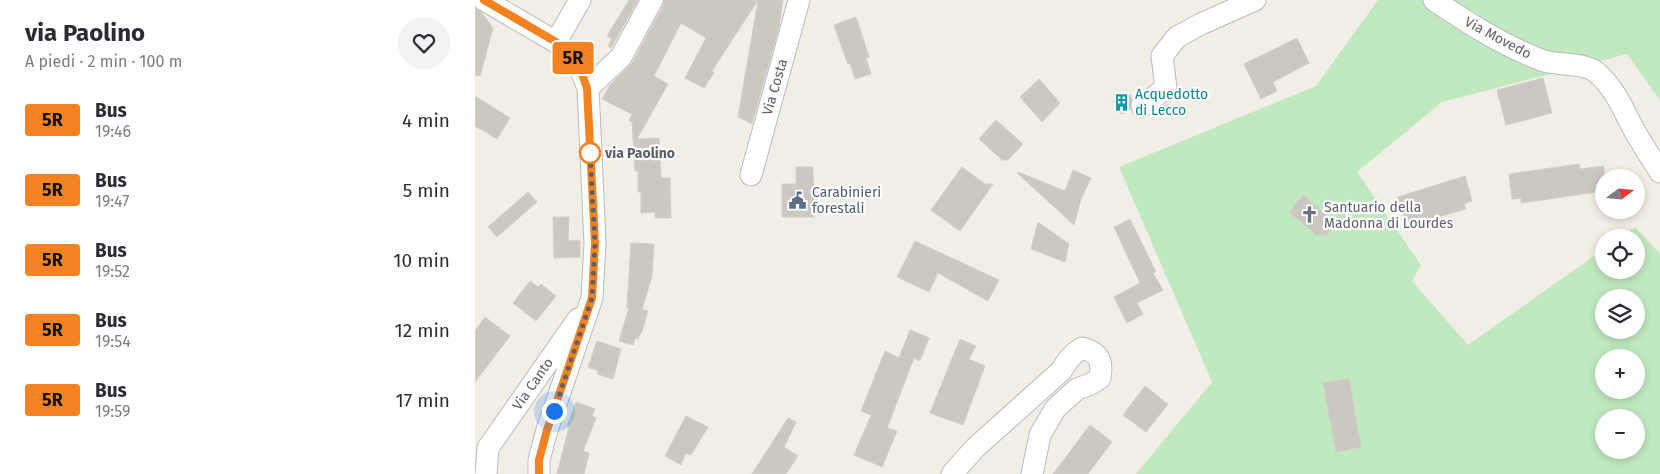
<!DOCTYPE html>
<html lang="it">
<meta charset="utf-8">
<style>
body{margin:0;font-family:"Fira Sans",sans-serif;background:#f2f2f3;color:#2b2b33;height:100vh;display:flex;flex-direction:column;font-size:19px;white-space:nowrap}
*{box-sizing:border-box;margin:0}
p{font-size:16px;color:#7c7c81}
.icon{flex:none;width:28px;height:28px;fill:none;stroke:currentColor;stroke-width:2;stroke-linecap:round;stroke-linejoin:round}
.map{position:relative;flex:1;overflow:hidden}
.details{display:flex;flex-direction:column;background:#fff;width:475px}
.details>*{flex:none}
.badge{padding:0 10px;border-radius:4px;font-size:18px;line-height:32px}
.needle{width:32px;rotate:74deg}
.fabs{position:absolute;left:1120px;top:169px;display:grid;gap:10px}
.fabs a{display:grid;place-items:center;width:50px;height:50px;border-radius:50%;background:#fff;box-shadow:0 2px 8px #0003;font-size:25px}
.you{position:absolute;width:25px;height:25px;margin:-12px;border:4px solid #fff;border-radius:50%;background:#1a73e8;box-shadow:0 0 0 8px #1a73e833}
.map>.badge{position:absolute;translate:-50% -50%;box-shadow:0 0 0 2px #fff}
.round{display:grid;place-items:center;flex:none;width:52px;height:52px;border-radius:26px;background:#f2f2f3}
.overview{display:flex;align-items:center;justify-content:space-between;height:85px;padding:0 25px}
h1{font-size:24px;font-weight:700;line-height:38px}
ul{padding:0;list-style:none}
li{display:flex;align-items:center;gap:15px;height:70px;padding:0 25px}
li div{flex:1}
li b{display:block;font-size:19px}
li em{font-style:normal}
li .badge{min-width:55px;font-weight:700;text-align:center}
main{display:flex;flex:1;min-height:0}
.map>svg:first-child{display:block}
.green{fill:#c0e9c0;fill-rule:evenodd}
.building{fill:#cbc8c2;stroke:#d5cfc3}
.lines{fill:none;stroke-linecap:round;stroke-linejoin:round}
.street-casing{stroke:#b8bbc0;stroke-width:23}
.street{stroke:#fff;stroke-width:21}
.line-casing{stroke:#fff;stroke-width:11}
.line{stroke:#f58220;stroke-width:8}
.walk{stroke:#5d6167;stroke-width:5;stroke-dasharray:0 9}
.stop-dot{fill:#fff;stroke:#f58220;stroke-width:2.5}
.labels{text-anchor:middle;dominant-baseline:central;stroke-width:4.5;stroke-linejoin:round;paint-order:stroke}
.street-label{font-size:14px;fill:#5d6167;stroke:#fff}
.culture-label{font-size:14px;fill:#0d838f;stroke:#fff;text-anchor:start}
.stop-label{font-size:14px;font-weight:bold;fill:#5d6167;stroke:#fff;text-anchor:start}
.service-label{font-size:14px;fill:#4e5e75;stroke:#fff;text-anchor:start}
.worship-label{font-size:14px;fill:#5b616d;stroke:#fff;text-anchor:start}
</style>
<main>
<section class="details">
<div class="overview"><div><h1>via Paolino</h1><p>A piedi · 2 min · 100 m</p></div><a class="round"><svg class="icon" aria-label="heart" viewBox="0 0 24 24"><path d="M12 20l-8-8c-3-5 5-10 8-4 3-6 11-1 8 4z"/></svg></a></div>
<ul>
<li><span class="badge" style="background:#f58220;color:#111">5R</span><div><b>Bus</b><p>19:46</p></div><em>4 min</em></li>
<li><span class="badge" style="background:#f58220;color:#111">5R</span><div><b>Bus</b><p>19:47</p></div><em>5 min</em></li>
<li><span class="badge" style="background:#f58220;color:#111">5R</span><div><b>Bus</b><p>19:52</p></div><em>10 min</em></li>
<li><span class="badge" style="background:#f58220;color:#111">5R</span><div><b>Bus</b><p>19:54</p></div><em>12 min</em></li>
<li><span class="badge" style="background:#f58220;color:#111">5R</span><div><b>Bus</b><p>19:59</p></div><em>17 min</em></li>
</ul>
</section>
<div class="map">
<svg width="1185" height="474" viewBox="0 0 1185 474">
<rect width="100%" height="100%" fill="#f0eee5"/>
<path class="green" d="M903,0H1185V100L1152,54L967,102L882,172L946,265L937,281L993,345L1129,249V270H1161V238L1145,237L1160,227L1185,254V474H661L737,382L644,167L841,86ZM1129,298H1161V330H1129ZM1129,358H1161V390H1129ZM1129,418H1161V450H1129Z"/>
<path class="building" d="M154,0H163L136,48L133,46L137,39L132,36Z
M189,0H308L304,27L277,124L263,117L283,0L237,71L239,73L229,88L210,78L231,38L206,23L179,76L193,84L162,139L184,138L186,178H195L196,218H180V212L166,213V192H163V171H160L157,122L154,121L157,114L127,99L135,85L157,63L188,6Z
M0,8L7,13L18,28L5,76L0,75Z
M381,17L394,57L391,58L396,74L380,79L375,63L373,64L359,25Z
M822,38L834,63L798,82L802,91L786,99L769,64Z
M1068,78L1077,113L1031,125L1022,90Z
M564,79L585,103L567,122L545,97Z
M655,95L657,99L655,110L646,114L638,101Z
M0,96L35,118L22,139L0,126Z
M521,120L548,144L533,160H527L504,139Z
M1104,164L1105,169L1129,166V191L1046,203V198L1037,199L1034,174Z
M321,167H338L339,217H307V184H321Z
M487,167L510,184H518L485,231L456,210Z
M598,170L616,178L606,199L599,225L542,173L543,172L590,191Z
M990,176L997,201L989,204L991,209L940,224L938,219L930,221L923,197Z
M53,192L62,202L22,237L13,227Z
M828,195L855,218L856,230L852,235H841L814,212Z
M78,217H94L93,240L105,241V257L79,258Z
M655,219L681,272L678,273L688,290L662,303L668,314L652,323L639,297L665,283L639,227Z
M563,222L594,244L590,262L556,249Z
M440,241L524,280L513,301L463,273L454,292L422,277Z
M156,243L179,244L177,276L167,309L173,311L166,334H165L163,339L160,338L158,345L144,341L154,308H152Z
M55,281L63,287L66,284L81,296L61,321L38,303Z
M10,317L35,336L0,382V331Z
M435,330L454,338L445,361L439,358L412,428L422,431L407,467L379,455L396,415L386,411L410,351L424,358Z
M485,339L501,346L494,359L510,366L488,425L455,413Z
M122,341L146,349L138,379L122,374L123,371L113,367Z
M874,378L886,447L861,452L848,383Z
M670,386L693,404L671,432L648,415Z
M101,402L120,409L117,416L121,418L108,451L114,453L109,474H82L94,427L92,426Z
M211,416L233,427L216,455L211,453L206,465L190,456Z
M313,418L321,422L309,447L323,456L311,474H277Z
M615,425L637,442L613,474H578Z"/>
<g class="lines">
<defs>
<path id="street" d="M9,0L81,42L102,61L113,88L120,243L117,298L72,430L64,460V474
M959,0C993,23 1027,45 1066,60C1081,66 1109,62 1121,72C1140,88 1148,109 1159,130C1167,144 1176,158 1185,172
M81,42L105,0
M113,88L146,57L177,0
M667,106L691,88L687,56L702,37L726,24L780,0
M276,175L324,0
M11,474L13,448L103,319
M477,474L500,448L586,371C592,361 597,354 607,348C624,352 628,362 625,378L616,384L602,389L580,409L565,435L557,474"/>
</defs>
<use href="#street" class="street-casing"/>
<use href="#street" class="street"/>
</g>
<g class="lines">
<defs>
<path id="line" d="M9,0L81,42L102,60L112,88L120,243L117,298L72,430L64,460V474"/>
</defs>
<use href="#line" class="line-casing"/>
<use href="#line" class="line"/>
<path class="walk" d="M79,411L117,298L120,243L115,153"/>
</g>
<defs>
<symbol id="building-bare" viewBox="-9 -9 18 18"><path d="M-4-6H4V6H1V3H-1V6H-4ZM-2.5-4.3h1.7v1.8h-1.7ZM.8-4.3h1.7v1.8H.8ZM-2.5-1h1.7V.8h-1.7ZM.8-1h1.7V.8H.8Z" fill="#0f9aa8" stroke="#fff" stroke-width="2.5" paint-order="stroke"/></symbol>
<symbol id="civic-bare" viewBox="-9 -9 18 18"><path d="M-.6-6.5H3V-4.5H.6V-3L4-1V1h2V6H-6V1h2V-1L-.6-3ZM-1.2 2.5V6h2.4V2.5Z" fill="#5c6f8a" stroke="#fff" stroke-width="2.5" paint-order="stroke"/></symbol>
<symbol id="church-bare" viewBox="-9 -9 18 18"><path d="M-1.2-6h2.4v3.5h3.3v2.4h-3.3V6h-2.4V-.1h-3.3v-2.4h3.3Z" fill="#6b7280" stroke="#fff" stroke-width="2.5" paint-order="stroke"/></symbol>
</defs>
<g fill-rule="evenodd">
<use href="#building-bare" x="634" y="90" width="25" height="25"/>
<use href="#civic-bare" x="310" y="188" width="25" height="25"/>
<use href="#church-bare" x="822" y="202" width="25" height="25"/>
</g>
<circle class="stop-dot" cx="115" cy="153" r="10"/>
<g class="labels">
<g class="street-label">
<text transform="translate(1023 38) rotate(28)">Via Movedo</text>
<text transform="translate(300 87) rotate(-74)">Via Costa</text>
<text transform="translate(58 384) rotate(-55)">Via Canto</text>
</g>
<g class="culture-label">
<text x="660" y="94">Acquedotto<tspan x="660" dy="16">di Lecco</tspan></text>
</g>
<g class="stop-label">
<text x="130" y="153">via Paolino</text>
</g>
<g class="service-label">
<text x="337" y="192">Carabinieri<tspan x="337" dy="16">forestali</tspan></text>
</g>
<g class="worship-label">
<text x="849" y="207">Santuario della<tspan x="849" dy="16">Madonna di Lourdes</tspan></text>
</g>
</g>
</svg>
<div class="fabs">
<a><svg class="needle" viewBox="-14 -14 28 28"><path d="M0-13l5 13h-10z" fill="#e53935"/><path d="M0 13l5-13h-10z" fill="#7c7c81"/></svg></a>
<a><svg class="icon" aria-label="locate" viewBox="0 0 24 24"><circle cx="12" cy="12" r="6"/><path d="M12 2v4M12 18v4M2 12h4M18 12h4"/></svg></a>
<a><svg class="icon" aria-label="layers" viewBox="0 0 24 24"><path d="M12 4l9 5-9 5-9-5zM3 14l9 5 9-5"/></svg></a>
<a>+</a>
<a>−</a>
</div>
<div class="you" style="left:79px;top:411px"></div>
<b class="badge" style="left:98px;top:58px;background:#f58220;color:#111">5R</b>
</div>
</main>
